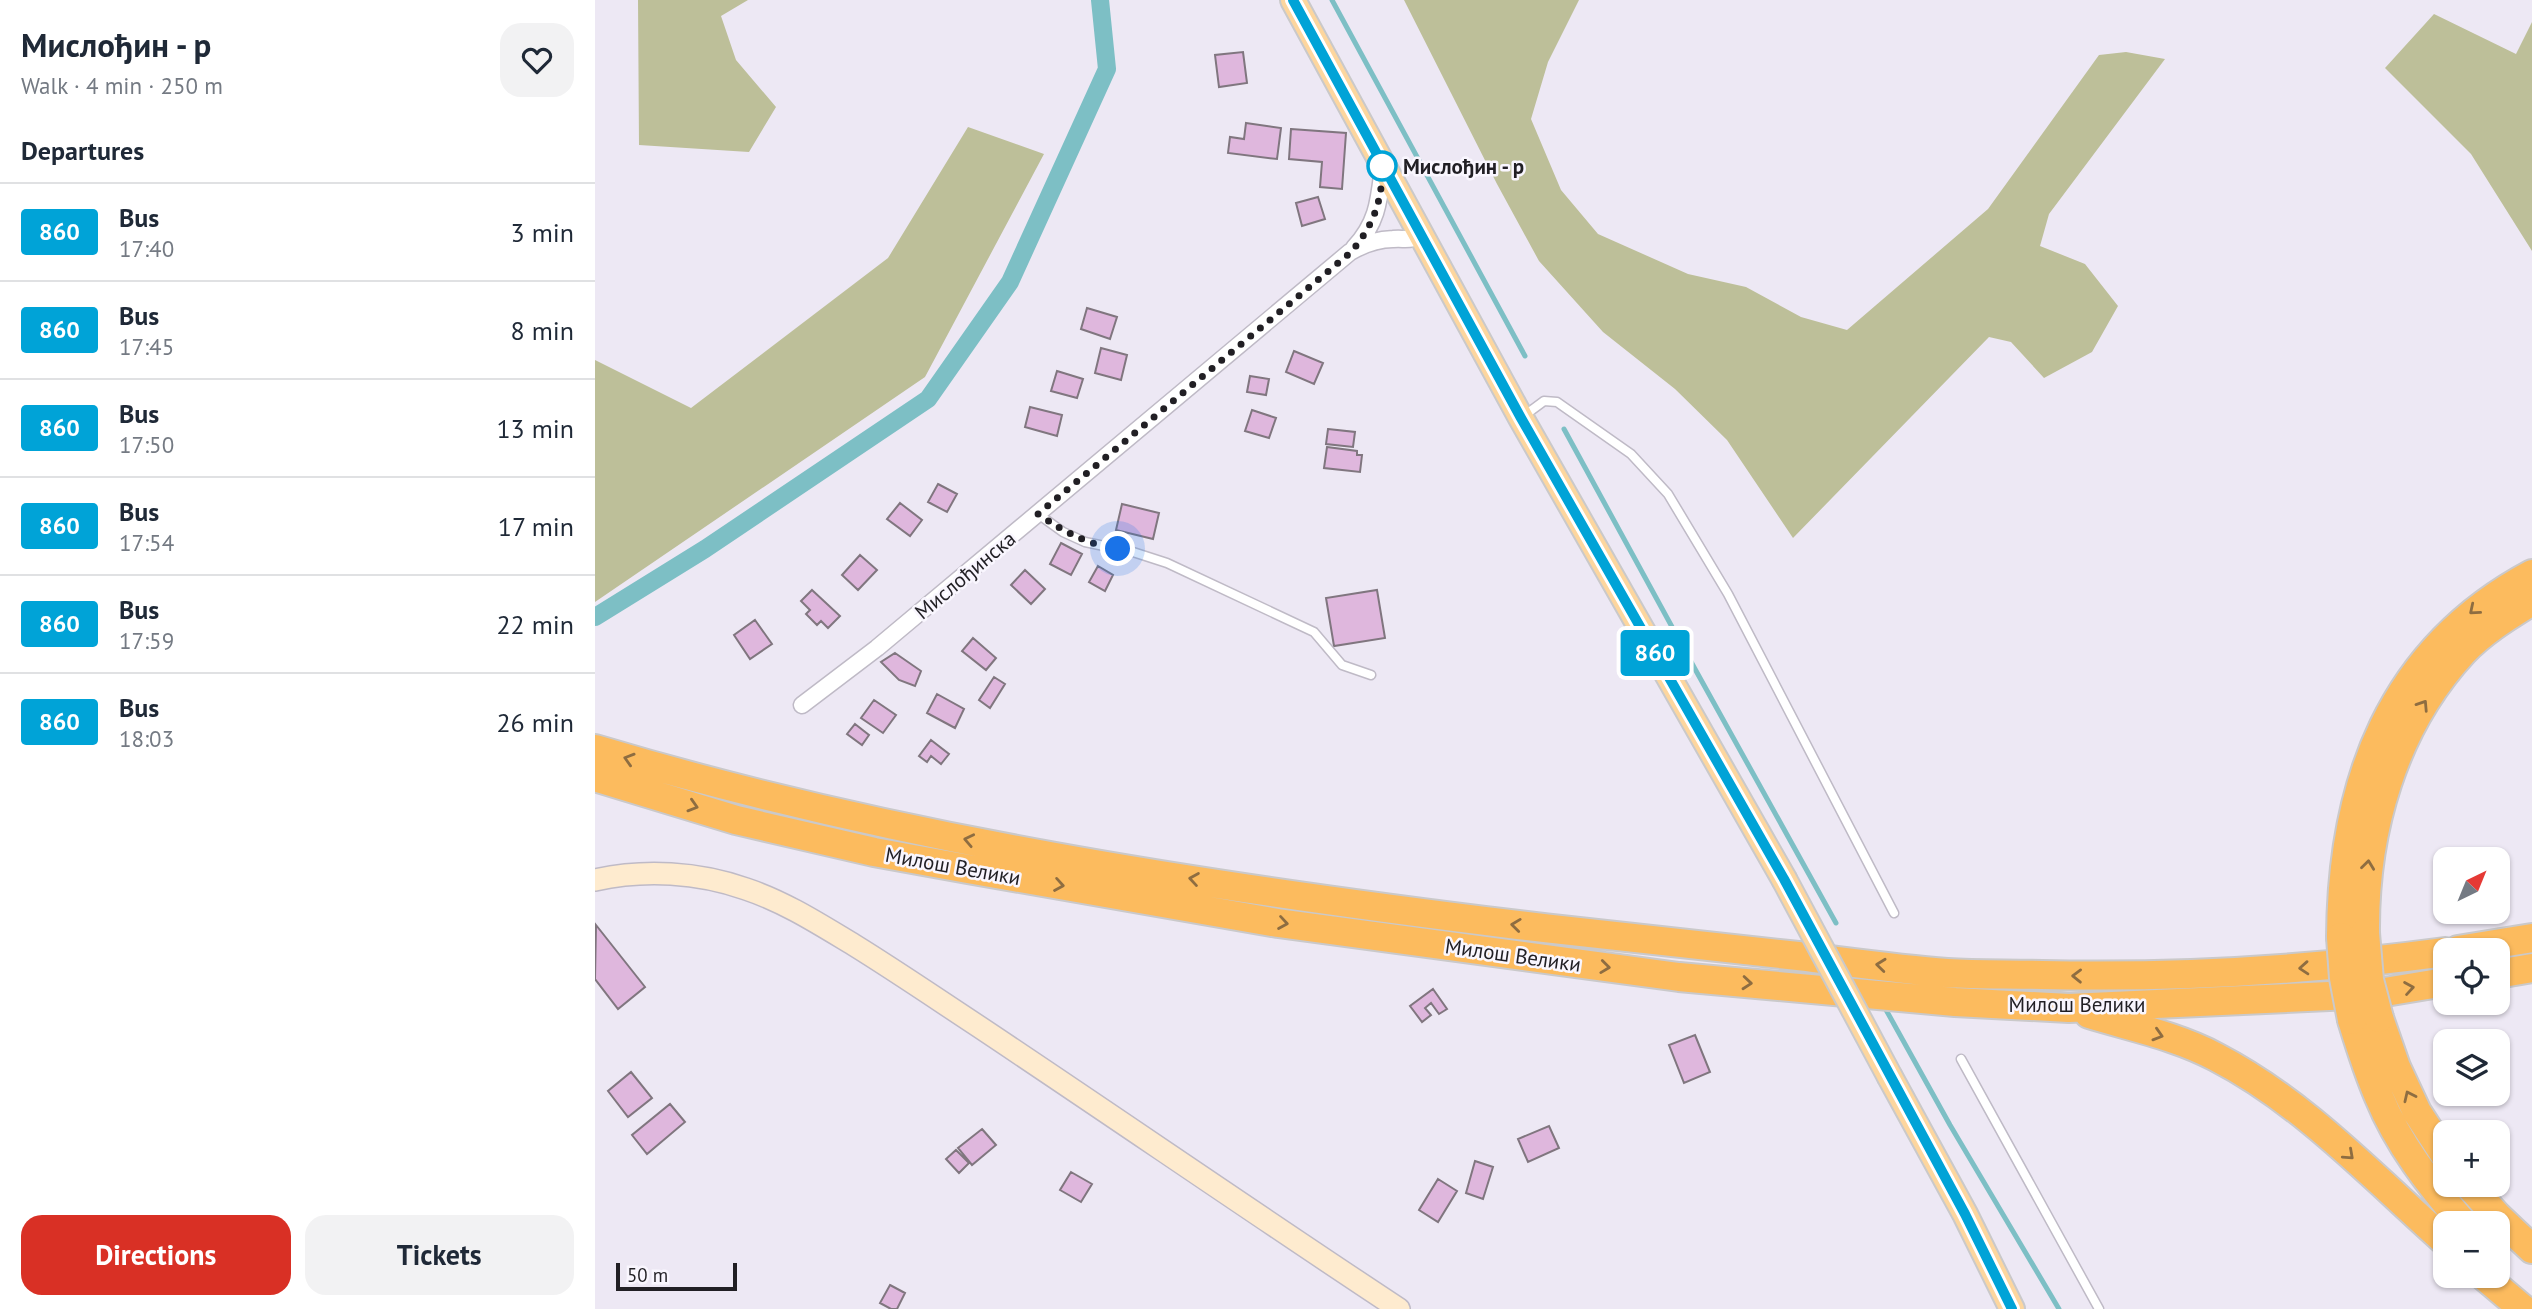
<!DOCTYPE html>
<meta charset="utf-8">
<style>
body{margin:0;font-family:"PT Sans",sans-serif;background:#f2f2f3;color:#1f2937;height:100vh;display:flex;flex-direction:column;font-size:26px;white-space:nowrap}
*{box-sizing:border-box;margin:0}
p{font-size:23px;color:#747a83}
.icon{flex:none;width:38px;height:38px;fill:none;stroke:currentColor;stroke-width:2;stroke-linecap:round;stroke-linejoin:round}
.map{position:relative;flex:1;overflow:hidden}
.sheet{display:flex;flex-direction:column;background:#fff;width:595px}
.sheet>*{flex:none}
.badge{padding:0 14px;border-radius:5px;font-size:24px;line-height:46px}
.needle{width:46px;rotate:43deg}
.fabs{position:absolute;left:1838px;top:847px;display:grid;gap:14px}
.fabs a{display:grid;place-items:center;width:77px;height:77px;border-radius:14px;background:#fff;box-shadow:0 2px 5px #0004;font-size:35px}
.scale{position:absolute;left:21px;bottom:18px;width:121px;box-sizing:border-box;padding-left:7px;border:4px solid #211f24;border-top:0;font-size:19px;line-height:24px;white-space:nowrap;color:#211f24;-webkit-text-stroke:5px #f9f6fe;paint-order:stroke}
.you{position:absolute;width:35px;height:35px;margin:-18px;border:5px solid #fff;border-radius:50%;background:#1a73e8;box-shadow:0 0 0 10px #1a73e833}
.map>.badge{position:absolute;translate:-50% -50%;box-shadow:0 0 0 4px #fff}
h2{padding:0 21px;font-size:26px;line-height:63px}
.round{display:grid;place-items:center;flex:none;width:74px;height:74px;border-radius:21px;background:#f2f2f3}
.head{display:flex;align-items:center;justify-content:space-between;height:119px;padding:0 21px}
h1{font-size:33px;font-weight:700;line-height:52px}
.cta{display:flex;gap:14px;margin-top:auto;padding:14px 21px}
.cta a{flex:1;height:80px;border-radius:21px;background:#d93025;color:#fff;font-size:28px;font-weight:700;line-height:80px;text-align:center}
.cta a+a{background:#f2f2f3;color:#1f2937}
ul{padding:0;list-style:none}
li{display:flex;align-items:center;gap:21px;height:98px;padding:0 21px;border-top:2px solid #e0e1e3}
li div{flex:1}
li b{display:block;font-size:26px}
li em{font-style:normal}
li .badge{min-width:77px;font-weight:700;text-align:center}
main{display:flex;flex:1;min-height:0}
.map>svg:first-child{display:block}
.green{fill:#bdbf99}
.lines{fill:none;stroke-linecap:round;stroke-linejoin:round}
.stream{stroke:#7dbfc5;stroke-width:5}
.canal{stroke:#7dbfc5;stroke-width:18}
.building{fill:#dfb7dd;stroke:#80767f;stroke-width:2}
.service-casing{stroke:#bfbac6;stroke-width:11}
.minor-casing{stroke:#bfbac6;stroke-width:19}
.secondary-casing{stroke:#bfbac6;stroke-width:24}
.primary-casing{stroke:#cac9ca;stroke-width:28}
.motorway-casing{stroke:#cac9ca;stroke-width:32}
.service{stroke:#fff;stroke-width:8}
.minor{stroke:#fff;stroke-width:16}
.secondary{stroke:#feebcf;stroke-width:21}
.primary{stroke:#fdd69e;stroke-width:24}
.motorway{stroke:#fcbb5e;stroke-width:28}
.primary-bridge-casing{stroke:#cac9ca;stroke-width:28;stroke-linecap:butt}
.motorway-bridge-casing{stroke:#cac9ca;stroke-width:32;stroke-linecap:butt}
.primary-bridge{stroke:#fdd69e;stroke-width:24}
.motorway-bridge{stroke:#fcbb5e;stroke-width:28}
.oneway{stroke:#8e6d41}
.line-casing{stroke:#fff;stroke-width:16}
.line{stroke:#00a3d7;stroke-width:10}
.walk{stroke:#211f24;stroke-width:7;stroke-dasharray:0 12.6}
.stop-dot{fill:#fff;stroke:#00a3d7;stroke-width:3.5}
.labels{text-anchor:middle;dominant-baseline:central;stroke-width:5;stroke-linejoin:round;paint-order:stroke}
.stop-label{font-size:21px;font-weight:bold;fill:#211f24;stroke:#f9f6fe;text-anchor:start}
.street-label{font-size:21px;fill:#211f24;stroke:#f9f6fe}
</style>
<main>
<section class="sheet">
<div class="head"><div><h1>Мислођин - р</h1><p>Walk · 4 min · 250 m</p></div><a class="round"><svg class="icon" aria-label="heart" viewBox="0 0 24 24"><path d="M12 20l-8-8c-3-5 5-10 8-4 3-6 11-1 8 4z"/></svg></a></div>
<h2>Departures</h2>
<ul>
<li><span class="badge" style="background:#00a3d7;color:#fff">860</span><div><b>Bus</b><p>17:40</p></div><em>3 min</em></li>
<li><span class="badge" style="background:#00a3d7;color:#fff">860</span><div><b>Bus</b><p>17:45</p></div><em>8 min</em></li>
<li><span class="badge" style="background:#00a3d7;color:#fff">860</span><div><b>Bus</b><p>17:50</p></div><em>13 min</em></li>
<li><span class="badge" style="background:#00a3d7;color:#fff">860</span><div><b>Bus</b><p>17:54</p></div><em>17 min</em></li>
<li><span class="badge" style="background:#00a3d7;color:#fff">860</span><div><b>Bus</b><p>17:59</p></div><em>22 min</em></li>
<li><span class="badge" style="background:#00a3d7;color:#fff">860</span><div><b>Bus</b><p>18:03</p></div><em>26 min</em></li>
</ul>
<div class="cta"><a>Directions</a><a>Tickets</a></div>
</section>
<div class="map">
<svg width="1937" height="1309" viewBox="0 0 1937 1309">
<rect width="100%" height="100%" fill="#ede8f4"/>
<path class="green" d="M43,0H153L126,16L141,60L181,107L154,152L44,145Z
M809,0H984L953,62L936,119L966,190L1003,234L1093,274L1151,287L1206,317L1252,330L1393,209L1504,55L1531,52L1570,59L1454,214L1445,246L1490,264L1523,306L1497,352L1449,378L1416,342L1394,337L1198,538L1132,440L1080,389L1008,332L944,261L902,184Z
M1839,14L1921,54L1937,22V251L1876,154L1790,68Z
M373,127L449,154L330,377L0,602V360L96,408L293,258Z"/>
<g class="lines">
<path class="stream" d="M737,0L930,356
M969,429L1100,669L1241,923
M1290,1008L1355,1125L1464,1309"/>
<path class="canal" d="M0,617L110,549L333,399L415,282L512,69L505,0"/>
</g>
<path class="building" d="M648,52L652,83L624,87L620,55Z
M651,123L686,128L682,159L633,153L635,137L649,139Z
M696,129L751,133L747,189L725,187L727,162L694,159Z
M723,197L730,219L707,226L701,203Z
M492,308L522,317L515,339L486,329Z
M506,348L532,355L526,380L500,373Z
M699,351L728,363L719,384L691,372Z
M462,371L488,379L482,398L456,391Z
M655,376L674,379L671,395L652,392Z
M435,407L467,415L462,436L430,427Z
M657,410L681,418L674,438L650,431Z
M733,429L760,432L758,447L731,444Z
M732,447L762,451V455H767L765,472L729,468Z
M343,484L362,494L352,512L333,502Z
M305,503L327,520L315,536L292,519Z
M527,504L564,513L558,539L521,530Z
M466,543L487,554L476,575L455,564Z
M265,555L282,570L263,590L247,575Z
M503,566L518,575L510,591L494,582Z
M430,570L450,589L436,604L416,585Z
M217,590L245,616L233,628L226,621L222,625L211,614L215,610L206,601Z
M782,590L790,638L739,646L731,598Z
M160,620L177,644L155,659L139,635Z
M378,638L401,658L391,670L367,651Z
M300,653L326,671L320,686L304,680L286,662Z
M399,677L410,684L395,708L384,700Z
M342,694L369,709L360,728L332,713Z
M279,700L301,715L288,733L266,718Z
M260,724L274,735L267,745L252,734Z
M336,740L354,754L346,764L336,756L332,762L324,756Z
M1,925L50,987L23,1009L0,979Z
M838,989L852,1009L844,1014L836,1003L830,1008L836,1015L827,1022L815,1006Z
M1100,1035L1115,1072L1089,1083L1074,1045Z
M36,1072L57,1098L33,1117L13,1091Z
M75,1104L90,1122L52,1154L37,1135Z
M954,1126L964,1148L933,1162L923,1139Z
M387,1129L401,1145L377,1165L363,1148Z
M361,1150L374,1163L364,1173L351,1159Z
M880,1161L898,1167L888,1199L871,1193Z
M476,1172L497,1184L486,1202L465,1190Z
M843,1179L862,1191L843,1222L824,1210Z
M295,1285L310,1293L302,1309H296L285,1303Z"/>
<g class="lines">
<defs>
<path id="service" d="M930,415L949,401L962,402L1036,454L1073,494L1133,594L1299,913
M443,514L468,532L490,542L538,552L572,563L719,632L747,665L776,675
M1366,1059L1504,1309"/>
<path id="minor" d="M759,248C783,222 784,200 788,167
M207,705L282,648L755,252C769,244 782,239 798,239C809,238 815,241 825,236"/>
<path id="secondary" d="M0,880C49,869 103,872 151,889C190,902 224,924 259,945C301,971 342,999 383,1026C524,1120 663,1216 804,1309"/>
<path id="primary" d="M698,0L926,418L1189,879
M1295,1077L1370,1214L1417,1309"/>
<path id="motorway" d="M0,749C300,839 612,887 923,925C1016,936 1109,946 1203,956C1253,962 1303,969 1352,973C1384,975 1415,974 1447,975C1581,978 1716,970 1850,952
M0,777L141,820L279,852L373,869L683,923L1084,977L1360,1002L1474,1008L1778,994L1850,982
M1770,933C1769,831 1798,728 1868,652C1888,631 1913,616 1937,601
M1746,937C1747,783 1795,650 1937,574
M1863,950L1937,938
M1902,974L1937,968
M1494,1014C1536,1027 1582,1036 1621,1057C1708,1102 1777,1176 1850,1241
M1784,1018L1801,1067L1822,1112L1850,1155
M1757,1020C1765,1046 1773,1072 1784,1097C1803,1144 1835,1185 1868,1223
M1874,1185L1902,1216L1937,1249
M1889,1276L1928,1309"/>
</defs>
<use href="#service" class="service-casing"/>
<use href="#minor" class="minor-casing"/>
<use href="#secondary" class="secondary-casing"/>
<use href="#primary" class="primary-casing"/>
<use href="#motorway" class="motorway-casing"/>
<use href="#service" class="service"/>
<use href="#minor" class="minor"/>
<use href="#secondary" class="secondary"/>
<use href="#primary" class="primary"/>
<use href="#motorway" class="motorway"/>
<defs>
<path id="primary-bridge" d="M1189,879L1295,1077"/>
<path id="motorway-bridge" d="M1770,933L1774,980L1784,1018
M1746,937L1749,978L1757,1020"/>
</defs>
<use href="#primary-bridge" class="primary-bridge-casing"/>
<use href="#motorway-bridge" class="motorway-bridge-casing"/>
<use href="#primary-bridge" class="primary-bridge"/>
<use href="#motorway-bridge" class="motorway-bridge"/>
</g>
<defs><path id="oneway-chevron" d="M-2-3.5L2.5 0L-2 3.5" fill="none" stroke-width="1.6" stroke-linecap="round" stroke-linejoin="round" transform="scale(1.75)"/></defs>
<g class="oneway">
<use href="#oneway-chevron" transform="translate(1879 610) rotate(140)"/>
<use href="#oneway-chevron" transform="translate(1828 705) rotate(-57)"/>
<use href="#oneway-chevron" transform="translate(34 759) rotate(-163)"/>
<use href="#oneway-chevron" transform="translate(98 806) rotate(17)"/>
<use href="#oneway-chevron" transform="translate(374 840) rotate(-168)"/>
<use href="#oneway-chevron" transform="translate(1773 865) rotate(-83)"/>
<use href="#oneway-chevron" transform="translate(599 879) rotate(-171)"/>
<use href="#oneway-chevron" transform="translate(464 885) rotate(10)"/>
<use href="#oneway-chevron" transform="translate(688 923) rotate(9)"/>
<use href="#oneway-chevron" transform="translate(921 925) rotate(-173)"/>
<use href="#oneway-chevron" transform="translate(1286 965) rotate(-174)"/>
<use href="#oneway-chevron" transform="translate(1010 967) rotate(7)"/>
<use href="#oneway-chevron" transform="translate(1709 968) rotate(176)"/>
<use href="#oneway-chevron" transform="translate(1482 976) rotate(-179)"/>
<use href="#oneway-chevron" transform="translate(1152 983) rotate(5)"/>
<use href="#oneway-chevron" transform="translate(1814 988) rotate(-9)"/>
<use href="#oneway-chevron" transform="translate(1563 1035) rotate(17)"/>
<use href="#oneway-chevron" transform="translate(1814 1096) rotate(-115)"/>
<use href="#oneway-chevron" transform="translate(1754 1155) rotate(42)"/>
</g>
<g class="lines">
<defs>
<path id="line" d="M698,0L926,418L1189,879L1370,1214L1417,1309"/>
</defs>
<use href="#line" class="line-casing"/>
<use href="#line" class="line"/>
<path class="walk" d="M523,549C492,544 469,532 443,514L755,253C778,227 788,200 787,166"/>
</g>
<circle class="stop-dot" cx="787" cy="166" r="14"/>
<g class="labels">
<g class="stop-label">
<text x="808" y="166">Мислођин - р</text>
</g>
<g class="street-label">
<text transform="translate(370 575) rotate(-40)">Мислођинска</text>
<text transform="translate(358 866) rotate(10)">Милош Велики</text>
<text transform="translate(918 955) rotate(8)">Милош Велики</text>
<text x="1482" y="1004">Милош Велики</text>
</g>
</g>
</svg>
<div class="fabs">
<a><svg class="needle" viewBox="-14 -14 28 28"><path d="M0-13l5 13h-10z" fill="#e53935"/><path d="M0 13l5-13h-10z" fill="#747a83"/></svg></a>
<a><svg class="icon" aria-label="locate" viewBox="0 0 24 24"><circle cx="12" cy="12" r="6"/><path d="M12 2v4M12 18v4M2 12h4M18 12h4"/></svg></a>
<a><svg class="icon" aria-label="layers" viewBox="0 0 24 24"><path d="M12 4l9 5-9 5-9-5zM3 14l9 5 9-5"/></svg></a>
<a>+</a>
<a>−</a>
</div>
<div class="scale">50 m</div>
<div class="you" style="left:523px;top:549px"></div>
<b class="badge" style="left:1060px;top:653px;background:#00a3d7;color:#fff">860</b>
</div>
</main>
